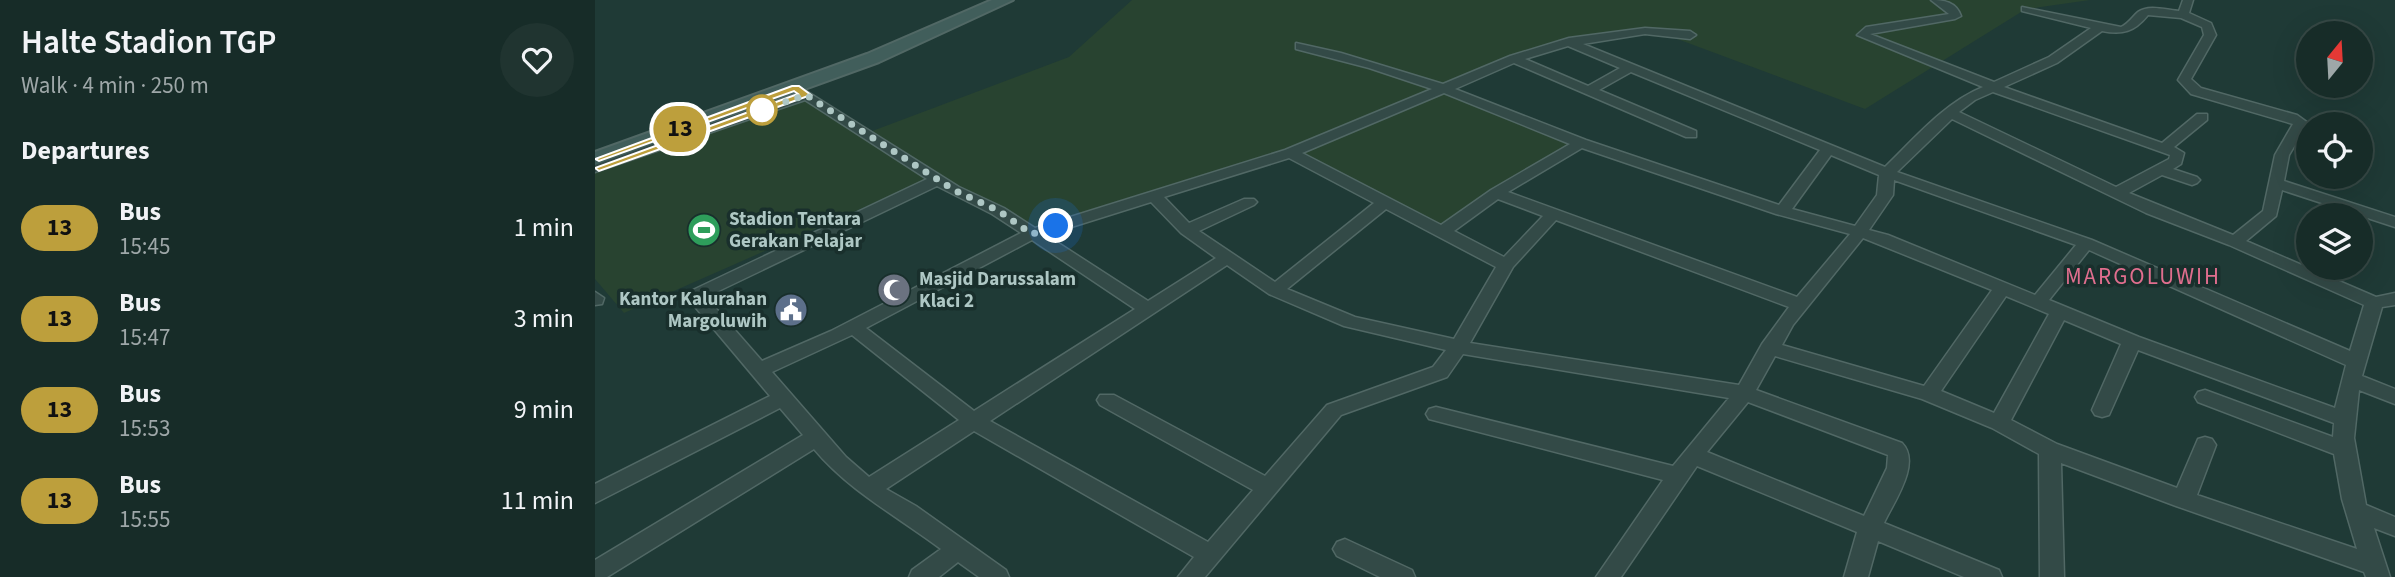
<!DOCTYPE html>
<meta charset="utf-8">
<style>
body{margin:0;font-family:"Source Sans 3",sans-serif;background:#203430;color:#f1f3f6;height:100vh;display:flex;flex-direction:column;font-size:26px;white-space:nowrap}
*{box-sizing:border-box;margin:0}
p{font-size:23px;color:#9ea7a8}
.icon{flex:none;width:38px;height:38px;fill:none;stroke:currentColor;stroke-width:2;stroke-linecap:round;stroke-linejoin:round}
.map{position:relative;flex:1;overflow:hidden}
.side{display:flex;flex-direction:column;background:#172c28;width:595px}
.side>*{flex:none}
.badge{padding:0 14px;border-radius:23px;font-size:24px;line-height:46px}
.needle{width:46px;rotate:18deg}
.controls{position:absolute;left:1701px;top:21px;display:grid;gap:14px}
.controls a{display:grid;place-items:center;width:77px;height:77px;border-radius:50%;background:#172c28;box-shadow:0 7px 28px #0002,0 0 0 2px #364845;font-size:35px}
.you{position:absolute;width:35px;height:35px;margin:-18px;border:5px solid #fff;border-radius:50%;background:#1a73e8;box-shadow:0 0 0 10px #1a73e833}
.map>.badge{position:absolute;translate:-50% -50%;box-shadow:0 0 0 4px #fff}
h2{padding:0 21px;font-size:26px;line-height:63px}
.round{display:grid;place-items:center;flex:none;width:74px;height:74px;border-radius:37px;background:#203430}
.summary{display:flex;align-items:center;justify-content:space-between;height:119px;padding:0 21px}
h1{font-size:33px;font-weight:600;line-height:52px}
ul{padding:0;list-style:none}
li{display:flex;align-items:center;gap:21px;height:91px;padding:0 21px}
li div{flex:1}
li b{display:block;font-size:26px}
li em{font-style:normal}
li .badge{min-width:77px;font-weight:700;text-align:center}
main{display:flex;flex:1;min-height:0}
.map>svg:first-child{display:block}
.green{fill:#284330}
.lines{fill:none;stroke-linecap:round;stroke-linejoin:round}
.minor-casing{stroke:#516865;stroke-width:3}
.secondary-casing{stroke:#516865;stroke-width:4}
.minor{fill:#334a47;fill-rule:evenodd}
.secondary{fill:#415e5b;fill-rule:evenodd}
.line{fill:#bd9f3c;stroke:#fff;stroke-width:2}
.walk{stroke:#aec7c4;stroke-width:7;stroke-dasharray:0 12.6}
.stop-dot{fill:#fff;stroke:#bd9f3c;stroke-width:3.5}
.labels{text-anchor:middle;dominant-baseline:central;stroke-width:7;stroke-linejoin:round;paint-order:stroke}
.poi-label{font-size:19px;font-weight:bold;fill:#aec7c4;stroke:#192f2c;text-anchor:start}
.quarter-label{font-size:23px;letter-spacing:2px;fill:#e06e8e;stroke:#192f2c}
</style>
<main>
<section class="side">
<div class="summary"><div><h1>Halte Stadion TGP</h1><p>Walk · 4 min · 250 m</p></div><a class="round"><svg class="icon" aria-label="heart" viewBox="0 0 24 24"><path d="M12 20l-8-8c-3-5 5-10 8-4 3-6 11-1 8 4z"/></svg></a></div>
<h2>Departures</h2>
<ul>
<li><span class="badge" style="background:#bd9f3c;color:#111">13</span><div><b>Bus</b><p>15:45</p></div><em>1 min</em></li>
<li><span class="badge" style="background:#bd9f3c;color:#111">13</span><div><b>Bus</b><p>15:47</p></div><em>3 min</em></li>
<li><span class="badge" style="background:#bd9f3c;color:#111">13</span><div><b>Bus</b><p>15:53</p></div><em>9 min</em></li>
<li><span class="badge" style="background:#bd9f3c;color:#111">13</span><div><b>Bus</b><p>15:55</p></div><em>11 min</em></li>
</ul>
</section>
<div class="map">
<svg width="1800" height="577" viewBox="0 0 1800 577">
<rect width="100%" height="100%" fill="#1f3a36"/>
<path class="green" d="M537,0H1495L1431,9L1270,109L1061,31L974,42L852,87L991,144L846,233L695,153L437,234L272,133L474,57Z
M211,95L331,180L29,313L0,279V168Z"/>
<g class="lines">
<defs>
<path id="minor" d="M1336,0C1349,0 1361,2 1366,16L1360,19L1275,34L1399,82L1454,57L1496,28L1427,11V7L1526,27C1534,23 1537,17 1543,12C1553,4 1572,10 1584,11L1588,0H1598L1594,13L1616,23L1621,35L1596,79L1606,88L1702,115L1713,123L1694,155L1689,181L1800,217V227L1687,190L1681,216L1651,241L1781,297L1800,293V305L1787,307L1767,376L1800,389V404L1764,390L1759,438L1771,505L1800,517V536L1779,528L1795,577H1771L1769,572L1581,506L1466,463L1469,577H1445L1444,454L1397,428L1327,399L1180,356L1161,390L1307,443C1327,463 1298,503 1289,523L1404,570L1407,577H1369L1283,541L1273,577H1249L1262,532L1102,466L1026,577H1001L1068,480L834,419L831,414L834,409L841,407L1078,466L1134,398L868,354L852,377L746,415L610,577H583L599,557L379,431L291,489L321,506L411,570L414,577H384L363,562L344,577H314L317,570L346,549C302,516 254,491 219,449L12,577H0V560L208,435L185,408L0,503V484L175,396L96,302L93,298L98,290L332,179L210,100L0,172V163L201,94L194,88L200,84L364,187L409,208L440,228L690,150L837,89L774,68L701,49V43L746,53L848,84L915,56L974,38L1050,28L1095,31L1101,35L1095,39L1050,34L988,44L1290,167C1320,138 1349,103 1388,87L1262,35L1271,27L1354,14ZM1553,15L1586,18L1607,27L1609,35L1583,80L1596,94L1698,124L1680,155L1668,211L1638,235L1534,193L1567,175L1597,185L1602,183L1605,180L1602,177L1578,169L1586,164L1589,153L1579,147L1612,120V114H1602L1567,143L1409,87L1462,63L1507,31C1528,35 1539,32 1553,15ZM973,46L1025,68L993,86L930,59ZM919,63L1091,137H1101V131L1004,90L1036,72L1225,150L1184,205L991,140L860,89ZM1398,92L1575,155L1574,159L1521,187L1364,112L1380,100ZM849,93L975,144L896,190L846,225L707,153ZM1357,119L1551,213L1634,245L1769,305L1755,351L1497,240L1302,172ZM987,148L1181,214L1255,234L1202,297L913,192ZM1236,155L1284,175L1282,195L1260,226L1197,209ZM694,158L779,203L680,282L604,231L659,205L662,202L659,199H649L594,223L569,197ZM1299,180L1481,245L1440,295L1293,235L1274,230L1298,195ZM342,186L397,214L426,233L236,331L167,361L111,297ZM903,199L948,216L909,257L859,231ZM556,202L586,233L621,258L553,301L451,235ZM791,209L901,267L859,339L760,317L692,289ZM961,220L1194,307L1167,344L1144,385L875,343L918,267ZM1268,238L1397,290L1329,386L1187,345L1198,325ZM437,240L540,309L379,411L271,328ZM1494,250L1751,365L1740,408L1544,337L1454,300ZM632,265L674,294L749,326L851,350L838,367L732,405L670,476L519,395H505L502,400L505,405L658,490L613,542L395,421ZM1411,296L1454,314L1399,413L1346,391ZM1469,320L1526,344L1497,410L1500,415L1507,417L1514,415L1543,350L1739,423L1738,437L1610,390L1603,392L1600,397L1603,402L1739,454L1747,499L1762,549L1602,495L1621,445L1617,439L1610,437L1603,439L1582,488L1462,444L1416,420ZM257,335L364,420L274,477L251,457L177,372ZM1153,402L1293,455L1292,468L1269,516L1112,452Z
M0,292L9,298L7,304L0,305Z
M750,539L817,570L820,577H785L742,556L738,549L742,542Z"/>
<path id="secondary" d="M397,0H418L284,62L0,165V152L272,54Z"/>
</defs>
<use href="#minor" class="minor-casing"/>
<use href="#secondary" class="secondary-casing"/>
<use href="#minor" class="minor"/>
<use href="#secondary" class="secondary"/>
</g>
<path class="line" d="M197,86H204L216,95L4,171L0,168L203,94L199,91L4,161L0,159Z"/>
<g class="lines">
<path class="walk" d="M167,110L211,95L359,190L404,211L437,234L461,226"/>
</g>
<defs>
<symbol id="stadium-disc" viewBox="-11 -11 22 22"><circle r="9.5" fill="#2e9e5b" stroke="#192f2c"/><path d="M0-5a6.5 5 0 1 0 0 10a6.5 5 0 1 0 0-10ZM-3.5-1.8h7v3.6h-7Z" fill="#fff"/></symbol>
<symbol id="mosque-disc" viewBox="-11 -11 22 22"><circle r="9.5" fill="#6b7280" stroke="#192f2c"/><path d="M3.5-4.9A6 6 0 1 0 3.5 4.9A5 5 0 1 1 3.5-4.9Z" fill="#fff"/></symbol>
<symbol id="civic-disc" viewBox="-11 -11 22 22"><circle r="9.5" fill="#5c6f8a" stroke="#192f2c"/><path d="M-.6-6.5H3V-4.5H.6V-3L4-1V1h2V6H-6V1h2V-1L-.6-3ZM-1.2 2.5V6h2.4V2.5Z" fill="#fff"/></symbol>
</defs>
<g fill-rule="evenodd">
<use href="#stadium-disc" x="90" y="211" width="38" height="38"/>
<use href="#mosque-disc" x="280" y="271" width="38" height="38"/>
<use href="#civic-disc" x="177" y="291" width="38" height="38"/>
</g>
<circle class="stop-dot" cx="167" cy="110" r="14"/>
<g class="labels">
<g class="poi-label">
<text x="134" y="219">Stadion Tentara<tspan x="134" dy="22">Gerakan Pelajar</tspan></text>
<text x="324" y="279">Masjid Darussalam<tspan x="324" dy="22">Klaci 2</tspan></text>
<text x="172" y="299" text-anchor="end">Kantor Kalurahan<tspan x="172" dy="22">Margoluwih</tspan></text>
</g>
<g class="quarter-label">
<text x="1548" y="276">MARGOLUWIH</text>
</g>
</g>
</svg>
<div class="controls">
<a><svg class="needle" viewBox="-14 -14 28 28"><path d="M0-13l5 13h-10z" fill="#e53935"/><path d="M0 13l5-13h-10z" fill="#9ea7a8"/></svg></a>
<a><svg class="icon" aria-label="locate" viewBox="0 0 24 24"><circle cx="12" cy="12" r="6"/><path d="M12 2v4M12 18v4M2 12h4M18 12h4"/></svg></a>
<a><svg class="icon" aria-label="layers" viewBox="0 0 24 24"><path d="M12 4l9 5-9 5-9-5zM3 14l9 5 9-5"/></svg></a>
</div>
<div class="you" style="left:461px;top:226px"></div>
<b class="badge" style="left:85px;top:129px;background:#bd9f3c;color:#111">13</b>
</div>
</main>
